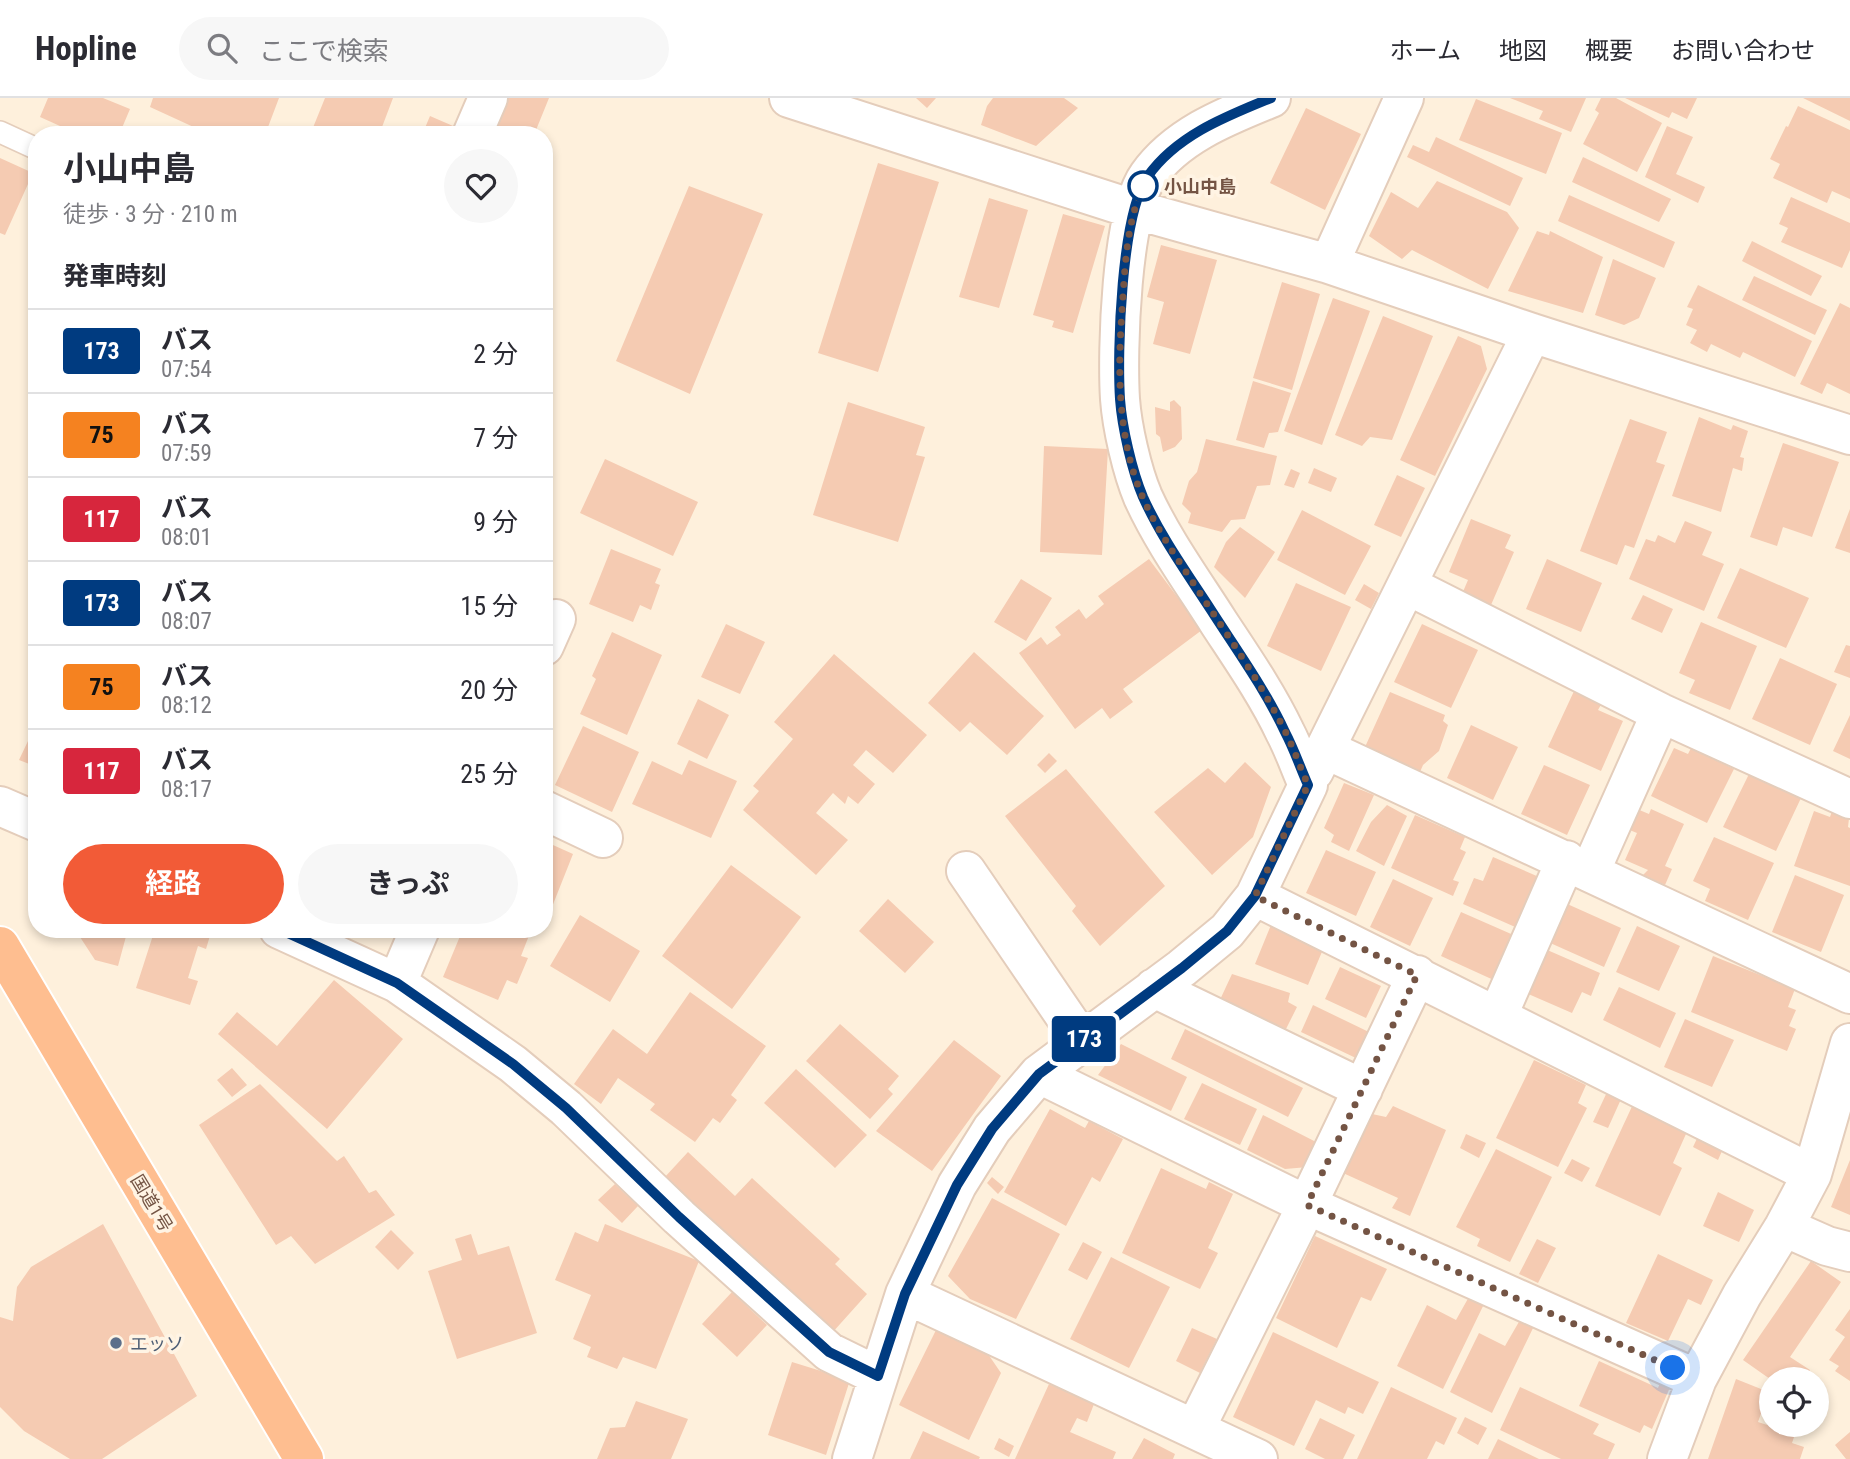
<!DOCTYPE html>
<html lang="ja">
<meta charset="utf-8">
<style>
body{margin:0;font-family:"Roboto Condensed","Noto Sans JP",sans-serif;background:#f7f7f7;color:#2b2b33;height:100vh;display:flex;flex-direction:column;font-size:26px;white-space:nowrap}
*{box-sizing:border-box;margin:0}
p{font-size:23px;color:#7c7c81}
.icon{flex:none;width:38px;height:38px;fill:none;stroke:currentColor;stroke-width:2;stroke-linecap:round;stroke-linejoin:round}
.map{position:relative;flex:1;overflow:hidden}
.sheet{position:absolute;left:28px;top:28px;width:525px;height:812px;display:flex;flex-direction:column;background:#fff;border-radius:28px;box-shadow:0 4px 10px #0003}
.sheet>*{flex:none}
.badge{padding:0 14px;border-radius:5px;font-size:24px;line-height:46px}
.tools{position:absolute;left:1759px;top:1269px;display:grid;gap:14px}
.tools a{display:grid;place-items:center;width:70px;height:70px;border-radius:50%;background:#fff;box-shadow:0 4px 10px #0003;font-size:35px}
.you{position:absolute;width:35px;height:35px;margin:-18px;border:5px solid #fff;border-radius:50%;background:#1a73e8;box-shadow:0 0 0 10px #1a73e833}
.map>.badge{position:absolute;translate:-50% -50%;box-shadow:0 0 0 4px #fff}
h2{padding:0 35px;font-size:26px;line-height:63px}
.round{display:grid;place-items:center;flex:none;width:74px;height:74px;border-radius:37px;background:#f7f7f7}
.summary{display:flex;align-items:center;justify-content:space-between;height:119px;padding:0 35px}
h1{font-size:33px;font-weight:700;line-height:52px}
.primary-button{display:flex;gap:14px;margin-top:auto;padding:14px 35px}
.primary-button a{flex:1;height:80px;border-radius:42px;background:#f25b37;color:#fff;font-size:28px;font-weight:700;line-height:80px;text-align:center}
.primary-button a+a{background:#f7f7f7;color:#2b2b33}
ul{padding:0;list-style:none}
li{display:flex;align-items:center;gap:21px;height:84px;padding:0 35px;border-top:2px solid #e1e1e2}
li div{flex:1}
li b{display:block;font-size:26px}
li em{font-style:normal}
li .badge{min-width:77px;font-weight:700;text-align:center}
header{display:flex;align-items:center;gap:42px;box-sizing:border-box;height:98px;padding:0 35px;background:#fff;border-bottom:2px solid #e1e1e2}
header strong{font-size:33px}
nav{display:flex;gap:38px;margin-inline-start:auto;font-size:24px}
.search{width:490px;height:63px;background:#f7f7f7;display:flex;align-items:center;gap:18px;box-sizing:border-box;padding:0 24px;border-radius:38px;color:#7c7c81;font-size:26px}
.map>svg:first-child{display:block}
.building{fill:#f5cbb2}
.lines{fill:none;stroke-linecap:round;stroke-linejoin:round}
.service-casing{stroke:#e4cdbb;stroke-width:24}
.minor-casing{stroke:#e4cdbb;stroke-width:42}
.trunk-casing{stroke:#fff;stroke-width:42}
.service{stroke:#fff;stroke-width:21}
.minor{stroke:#fff;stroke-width:38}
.trunk{stroke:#febe90;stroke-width:38}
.line-casing{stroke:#fff;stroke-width:16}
.line{stroke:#003b80;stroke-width:10}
.walk{stroke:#745444;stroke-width:7;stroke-dasharray:0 12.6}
.stop-dot{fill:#fff;stroke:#003b80;stroke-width:3.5}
.service-dot{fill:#5c6f8a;stroke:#fff4e4;stroke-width:2.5}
.labels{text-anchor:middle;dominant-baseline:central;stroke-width:7;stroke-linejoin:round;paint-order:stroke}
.stop-label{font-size:18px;font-weight:bold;fill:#745444;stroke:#fff4e4;text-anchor:start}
.street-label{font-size:18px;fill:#745444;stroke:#fff4e4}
.service-label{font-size:18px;fill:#4e5e75;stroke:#fff4e4;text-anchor:start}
</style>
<header>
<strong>Hopline</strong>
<div class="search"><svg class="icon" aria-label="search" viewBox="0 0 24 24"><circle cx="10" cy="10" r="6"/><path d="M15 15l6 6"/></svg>ここで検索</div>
<nav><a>ホーム</a><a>地図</a><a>概要</a><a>お問い合わせ</a></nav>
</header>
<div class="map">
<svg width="1850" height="1361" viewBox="0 0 1850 1361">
<rect width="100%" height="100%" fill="#fef0dc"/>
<path class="building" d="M48,0H103L130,11L119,37H80L40,19Z
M153,0H279L265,37L256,33L255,37H211L150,9Z
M325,0H393L379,37H310Z
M501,0H549L534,37H484Z
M916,0H936L927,10Z
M993,0H1064L1078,10L1036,48L981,27L987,8Z
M1510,0H1586L1571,34L1539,21L1543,13Z
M1601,0H1616L1662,25L1637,74L1583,46L1599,15L1595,12Z
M1625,0H1697L1687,21L1672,14L1669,20Z
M1803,0H1850V23Z
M1476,1L1562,35L1546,76L1459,42Z
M1798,8L1850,32V101L1832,93L1827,105L1773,80L1780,66L1770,61L1786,28L1788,29Z
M1306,10L1361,36L1325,112L1270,85Z
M430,18L460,31L458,37H422Z
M1667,28L1693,39L1676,76L1705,89L1698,105L1645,79Z
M1436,39L1523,80L1510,108L1407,59L1413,47L1429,54Z
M1583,59L1671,101L1659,124L1572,84Z
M0,60L33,75L5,137L0,135Z
M878,65L939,84L878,274L818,255Z
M1437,83L1507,114L1519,130L1488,191L1412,152L1402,161L1369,138L1391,94L1418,110Z
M689,88L763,116L690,296L616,263Z
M1569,97L1675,144L1664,170L1558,123Z
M1791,99L1850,125V152L1842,170L1781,144L1788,130L1779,126Z
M989,100L1028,112L999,210L959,199Z
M1063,116L1105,128L1073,235L1052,229L1054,223L1033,217Z
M1537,133L1549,137L1550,133L1603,159L1583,215L1508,193Z
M1752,143L1822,178L1811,198L1742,163Z
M1161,147L1217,162L1190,256L1153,246L1164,204L1147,199Z
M1613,161L1656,180L1639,220L1624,227L1595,217Z
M1754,178L1827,212L1815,237L1742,202Z
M1282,184L1320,196L1292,292L1253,280Z
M1698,187L1812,243L1795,279L1743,254L1740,260L1711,246L1707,254L1690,245L1697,232L1686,227L1693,211L1687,209Z
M1333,200L1370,213L1322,347L1284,333Z
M1840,205L1850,210V296L1827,285L1822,296L1800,286Z
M1383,218L1433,238L1392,342L1370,339L1362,348L1335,337Z
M1458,238L1481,248L1487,271L1435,378L1400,362Z
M1253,283L1291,295L1278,334L1269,335L1264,350L1236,342Z
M1174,302L1181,309L1182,341L1175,349L1163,354L1160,339L1156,336L1155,309L1170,313V304Z
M848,304L925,329L916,357L925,359L898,444L813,417Z
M1699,319L1731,332L1733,327L1748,333L1740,359L1744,360L1742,373L1733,370L1721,414L1672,398Z
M1630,321L1667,334L1656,364L1665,367L1634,450L1625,447L1617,467L1580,453Z
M1206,341L1277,358L1270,387L1257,388L1245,421L1231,422L1222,434L1188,425L1191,415L1182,406L1189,383L1197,374Z
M1783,345L1839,364L1812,439L1783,429L1777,448L1750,439Z
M1044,348L1108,351L1102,457L1040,454Z
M605,361L698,404L673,458L580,415Z
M1314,370L1337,380L1331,394L1308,385Z
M1291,371L1300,375L1294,390L1284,387Z
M1397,377L1425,390L1401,439L1374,427Z
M1850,411V455L1835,450Z
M1302,412L1371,448L1345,497L1277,462Z
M1471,421L1511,437L1505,450L1514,454L1491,507L1462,496L1468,482L1449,474Z
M1685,423L1712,434L1702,457L1724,466L1704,513L1629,481L1646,441L1655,444L1658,437L1675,445Z
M1240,429L1275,454L1245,500L1214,469L1226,444Z
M611,451L661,471L655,485L660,487L651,512L640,507L633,524L589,506Z
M1149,461L1202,532L1123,591L1133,604L1110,621L1102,610L1075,631L1019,555L1041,539L1047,547L1061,537L1055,529L1079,511L1086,521L1104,506L1098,498Z
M1547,461L1602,485L1581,534L1526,511Z
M1740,470L1809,500L1786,550L1717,520Z
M1021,481L1052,500L1026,543L994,524Z
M1296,485L1351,509L1321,573L1267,548Z
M1364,486L1379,495L1371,511L1355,502Z
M1643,497L1673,511L1662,535L1631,521Z
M1701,524L1757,548L1730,612L1689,595L1695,582L1679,575Z
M726,526L765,544L740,596L701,579Z
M1422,526L1478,552L1451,610L1394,584Z
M612,534L662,557L627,637L580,616L596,581L592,578Z
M1846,547L1850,548V580L1834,574Z
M974,554L1044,618L1007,657L970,624L960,634L928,605Z
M834,556L927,637L893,675L866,652L853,667L875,686L858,706L848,698L845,706L833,695L816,715L848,742L816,777L743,712L759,693L753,688L793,641L774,624Z
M1780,560L1837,586L1810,647L1752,621Z
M1575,591L1603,603L1598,612L1623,623L1601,673L1548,649Z
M1390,594L1445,617L1443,623L1448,627L1439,653L1423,667L1420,674L1365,649Z
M698,601L729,617L707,661L677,646Z
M1850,617V661L1833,653Z
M37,624V669L19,662Z
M1471,627L1518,649L1493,702L1447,680Z
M583,628L639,654L612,714L555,687Z
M1674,650L1688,656L1691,650L1734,671L1707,725L1651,698Z
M1049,655L1057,663L1045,675L1037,667Z
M689,662L737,683L711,740L632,706L652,663L682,677Z
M1245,664L1271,689L1253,739L1212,777L1154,714L1208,670L1225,685Z
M1544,667L1590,687L1567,737L1521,716Z
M1066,671L1165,788L1100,848L1072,813L1076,808L1005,718Z
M1749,676L1801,700L1776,753L1723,729Z
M1344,685L1374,697L1349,753L1331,744L1334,737L1324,730Z
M1387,707L1407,718L1384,768L1356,753L1371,724Z
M1834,707L1850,712L1848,729L1850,730V788L1794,768L1814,713L1830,719Z
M1637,711L1649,716L1651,711L1684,726L1665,768L1672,771L1665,787L1643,777L1648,772L1625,762L1637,735L1627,731Z
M1415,717L1465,739L1460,751L1466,754L1453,782L1459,784L1453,798L1391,770Z
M1714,739L1774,765L1748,822L1705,803L1710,791L1693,783Z
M544,743L573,756L548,819L544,817Z
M1326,752L1376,774L1356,818L1306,795Z
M1493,759L1539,779L1522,832L1463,806L1474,780L1483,783Z
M731,767L801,819L732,911L662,858Z
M1795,777L1844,797L1821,854L1772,834Z
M1393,781L1433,800L1410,848L1370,829Z
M888,801L934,844L905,875L859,833Z
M1565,805L1621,830L1604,869L1548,844Z
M1461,814L1518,839L1498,884L1441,858Z
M580,817L640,853L610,904L550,868Z
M1271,827L1324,849L1308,887L1255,866Z
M1637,828L1680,848L1659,893L1616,874Z
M82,831H128L118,868L95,862L80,839Z
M155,831H212L206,851L198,848L188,880L198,883L190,907L136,890Z
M463,831H520L530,835L521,858L528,860L517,886L507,882L498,902L443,879Z
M1545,851L1600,875L1591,898L1582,894L1572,915L1526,895Z
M1713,858L1795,891L1788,909L1796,912L1789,928L1796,931L1787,953L1691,914Z
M1340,869L1381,888L1366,920L1325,901Z
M1232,876L1290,895L1288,904L1297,909L1284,935L1218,906Z
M334,882L403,941L327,1031L218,936L237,914L277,948Z
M1619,889L1676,915L1660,950L1603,922Z
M690,894L766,948L731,997L737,1002L720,1025L713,1020L695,1044L650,1012L655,1006L618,980L601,1006L574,986L613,931L647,956Z
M1313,907L1371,935L1358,961L1301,934Z
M1685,921L1734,942L1712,989L1664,969Z
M840,926L899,978L888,991L893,996L870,1021L806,963Z
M1185,931L1303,990L1288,1019L1171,961Z
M954,942L1001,978L932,1073L876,1033Z
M1121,946L1187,979L1171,1013L1098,977Z
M1534,962L1586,987L1578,1005L1587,1010L1558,1069L1496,1040Z
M232,970L247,987L232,999L217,982Z
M796,971L867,1037L835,1070L764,1005Z
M1202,985L1257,1011L1240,1047L1184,1021Z
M260,986L337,1063L344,1058L369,1095L376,1092L395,1117L315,1166L291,1138L276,1147L199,1027Z
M1608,992L1622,999L1608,1030L1593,1024Z
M1635,1002L1690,1027L1673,1065L1682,1070L1660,1118L1595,1088Z
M1393,1008L1446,1032L1410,1118L1392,1110L1398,1100L1343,1075L1372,1016L1386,1019Z
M1050,1011L1085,1030L1089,1023L1123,1041L1100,1084L1092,1079L1066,1128L1004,1094Z
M1263,1017L1320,1046L1308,1069L1285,1071L1247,1052Z
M1701,1032L1726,1044L1718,1062L1693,1049Z
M1466,1036L1486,1045L1479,1060L1460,1050Z
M1496,1051L1552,1079L1510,1164L1477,1148L1480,1141L1456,1129Z
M688,1054L735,1098L752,1080L840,1161L835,1166L867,1196L832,1235L664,1080Z
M1572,1061L1590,1070L1582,1084L1564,1075Z
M1850,1062V1117L1831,1109Z
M1161,1070L1206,1091L1209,1084L1233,1096L1208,1150L1218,1155L1200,1191L1122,1155Z
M992,1079L1004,1089L998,1096L987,1085Z
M615,1086L638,1108L622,1125L598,1102Z
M1718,1094L1754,1112L1739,1144L1703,1128Z
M992,1100L1060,1136L1016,1221L970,1201L948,1178Z
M103,1126L197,1298L102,1361H70L24,1333L0,1309V1219L13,1223L17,1189L31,1169Z
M605,1126L699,1163L656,1271L623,1259L617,1271L587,1259L591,1249L573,1241L591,1197L555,1182L575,1134L598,1144Z
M391,1132L414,1155L398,1172L375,1149Z
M471,1136L478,1157L509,1148L537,1235L457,1261L428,1173L462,1162L455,1141Z
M1315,1138L1387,1171L1371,1203L1361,1199L1337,1250L1276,1220Z
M1537,1141L1556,1150L1538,1185L1519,1176Z
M1083,1144L1102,1154L1087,1182L1068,1172Z
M1658,1156L1713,1182L1701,1207L1688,1201L1668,1243L1626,1225Z
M1111,1159L1170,1189L1129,1270L1070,1241Z
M1811,1163L1841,1184L1790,1259L1810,1272L1804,1281H1770L1743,1262Z
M732,1194L767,1227L737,1259L702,1226Z
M1470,1197L1485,1204L1443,1291L1397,1268L1427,1207L1456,1222Z
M1850,1211V1283L1835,1273L1839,1268L1829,1262L1845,1239L1835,1232Z
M1520,1222L1534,1228L1492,1315L1450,1294L1479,1235L1505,1248Z
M1192,1230L1217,1241L1200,1275L1176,1263Z
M936,1232L988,1256L1001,1275L969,1342L899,1307Z
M1273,1234L1379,1284L1363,1316L1348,1309L1345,1316L1316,1302L1294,1348L1233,1319Z
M1599,1263L1658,1290L1661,1283L1671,1287L1652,1331L1644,1327L1640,1335L1579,1308Z
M792,1264L850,1282L826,1357L768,1337Z
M1736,1281L1771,1295V1310L1764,1307L1758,1324L1795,1336L1792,1345L1804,1349L1800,1361H1708Z
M1049,1286L1094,1306L1087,1324L1077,1320L1070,1334L1116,1354L1113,1361H1015Z
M1391,1289L1457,1320L1444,1347L1436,1343L1427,1361H1357Z
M1520,1289L1599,1326L1593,1336L1615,1346L1608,1361H1561L1500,1332Z
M636,1303L688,1321L671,1361H597L610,1330L625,1329Z
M1465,1319L1487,1330L1478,1347L1457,1335Z
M1320,1320L1355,1337L1343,1361H1325L1305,1351Z
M923,1333L980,1359L979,1361H910Z
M1850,1334V1361H1846L1835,1347Z
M999,1340L1014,1348L1009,1359L994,1351Z
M1144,1340L1175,1356L1173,1361H1132Z
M1498,1341L1539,1361H1488Z"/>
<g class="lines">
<defs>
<path id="service" d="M0,34L37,51"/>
<path id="minor" d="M789,0L1133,111L1329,166L1532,235L1850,337
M472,37L488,0
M1329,166L1404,0
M1407,487L1661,615L1850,701
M544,548L556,521
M1325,651L1850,896
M1314,673L1532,235
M0,708L37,724
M544,712L603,740
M966,773L1082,943
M1590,774L1661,615
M1255,798L1812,1076
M279,831L397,885L513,966L566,1010L679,1119L829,1254L878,1278
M397,885L420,831
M1154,890L1363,991
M1498,917L1566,762
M1039,976L1307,1107L1697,1281
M1784,1129L1827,1148L1850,1154
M905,1196L1258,1361
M1195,1331L1307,1107L1417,877
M852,1361L905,1196L957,1087L992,1031L1039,976L1182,870L1227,833L1255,798L1308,687C1300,669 1294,651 1285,634C1267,596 1242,560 1219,525C1193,484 1163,443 1143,399C1132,373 1122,329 1120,301C1117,253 1121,115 1148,78C1177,37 1227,18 1271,0
M1667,1361L1697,1281L1742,1197L1784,1129L1812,1076L1850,945"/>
<path id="trunk" d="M0,848L304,1361"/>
</defs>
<use href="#service" class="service-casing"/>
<use href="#minor" class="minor-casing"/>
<use href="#trunk" class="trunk-casing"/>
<use href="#service" class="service"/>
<use href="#minor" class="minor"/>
<use href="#trunk" class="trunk"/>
</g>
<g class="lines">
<defs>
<path id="line" d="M279,831L397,885L513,966L566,1010L679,1119L829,1254L878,1278L905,1196L957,1087L992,1031L1039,976L1182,870L1227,833L1255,798L1308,687C1300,669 1294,651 1285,634C1265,591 1236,551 1211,512C1187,475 1161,439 1143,399C1132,373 1122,329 1120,301C1117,253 1121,116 1148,78C1177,37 1227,18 1271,0"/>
</defs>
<use href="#line" class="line-casing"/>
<use href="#line" class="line"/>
<path class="walk" d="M1143,88C1126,127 1125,170 1122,213C1118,268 1118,324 1134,376C1149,424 1181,465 1207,506C1234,547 1263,589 1285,633C1294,651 1300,669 1308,687L1255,798L1417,877L1307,1107L1673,1270"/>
</g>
<circle class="stop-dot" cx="1143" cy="88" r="14"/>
<circle class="service-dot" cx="116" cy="1245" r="7"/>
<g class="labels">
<g class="stop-label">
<text x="1164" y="88">小山中島</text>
</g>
<g class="street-label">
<text transform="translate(152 1105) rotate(59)">国道1号</text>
</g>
<g class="service-label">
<text x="130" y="1245">エッソ</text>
</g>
</g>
</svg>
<div class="tools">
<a><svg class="icon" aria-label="locate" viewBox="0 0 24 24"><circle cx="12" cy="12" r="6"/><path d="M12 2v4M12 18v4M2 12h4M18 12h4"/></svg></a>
</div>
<div class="you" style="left:1673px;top:1270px"></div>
<b class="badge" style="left:1084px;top:941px;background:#003b80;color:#fff">173</b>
<section class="sheet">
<div class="summary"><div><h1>小山中島</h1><p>徒歩 · 3 分 · 210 m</p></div><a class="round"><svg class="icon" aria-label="heart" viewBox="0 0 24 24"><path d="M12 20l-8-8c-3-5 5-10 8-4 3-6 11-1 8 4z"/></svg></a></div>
<h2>発車時刻</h2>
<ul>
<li><span class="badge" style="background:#003b80;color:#fff">173</span><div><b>バス</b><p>07:54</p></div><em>2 分</em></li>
<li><span class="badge" style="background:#f58220;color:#111">75</span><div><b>バス</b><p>07:59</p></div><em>7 分</em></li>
<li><span class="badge" style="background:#d7263d;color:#fff">117</span><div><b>バス</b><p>08:01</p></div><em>9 分</em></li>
<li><span class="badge" style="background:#003b80;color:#fff">173</span><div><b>バス</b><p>08:07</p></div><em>15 分</em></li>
<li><span class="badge" style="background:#f58220;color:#111">75</span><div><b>バス</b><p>08:12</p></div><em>20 分</em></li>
<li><span class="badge" style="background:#d7263d;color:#fff">117</span><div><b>バス</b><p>08:17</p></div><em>25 分</em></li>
</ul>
<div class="primary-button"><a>経路</a><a>きっぷ</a></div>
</section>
</div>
